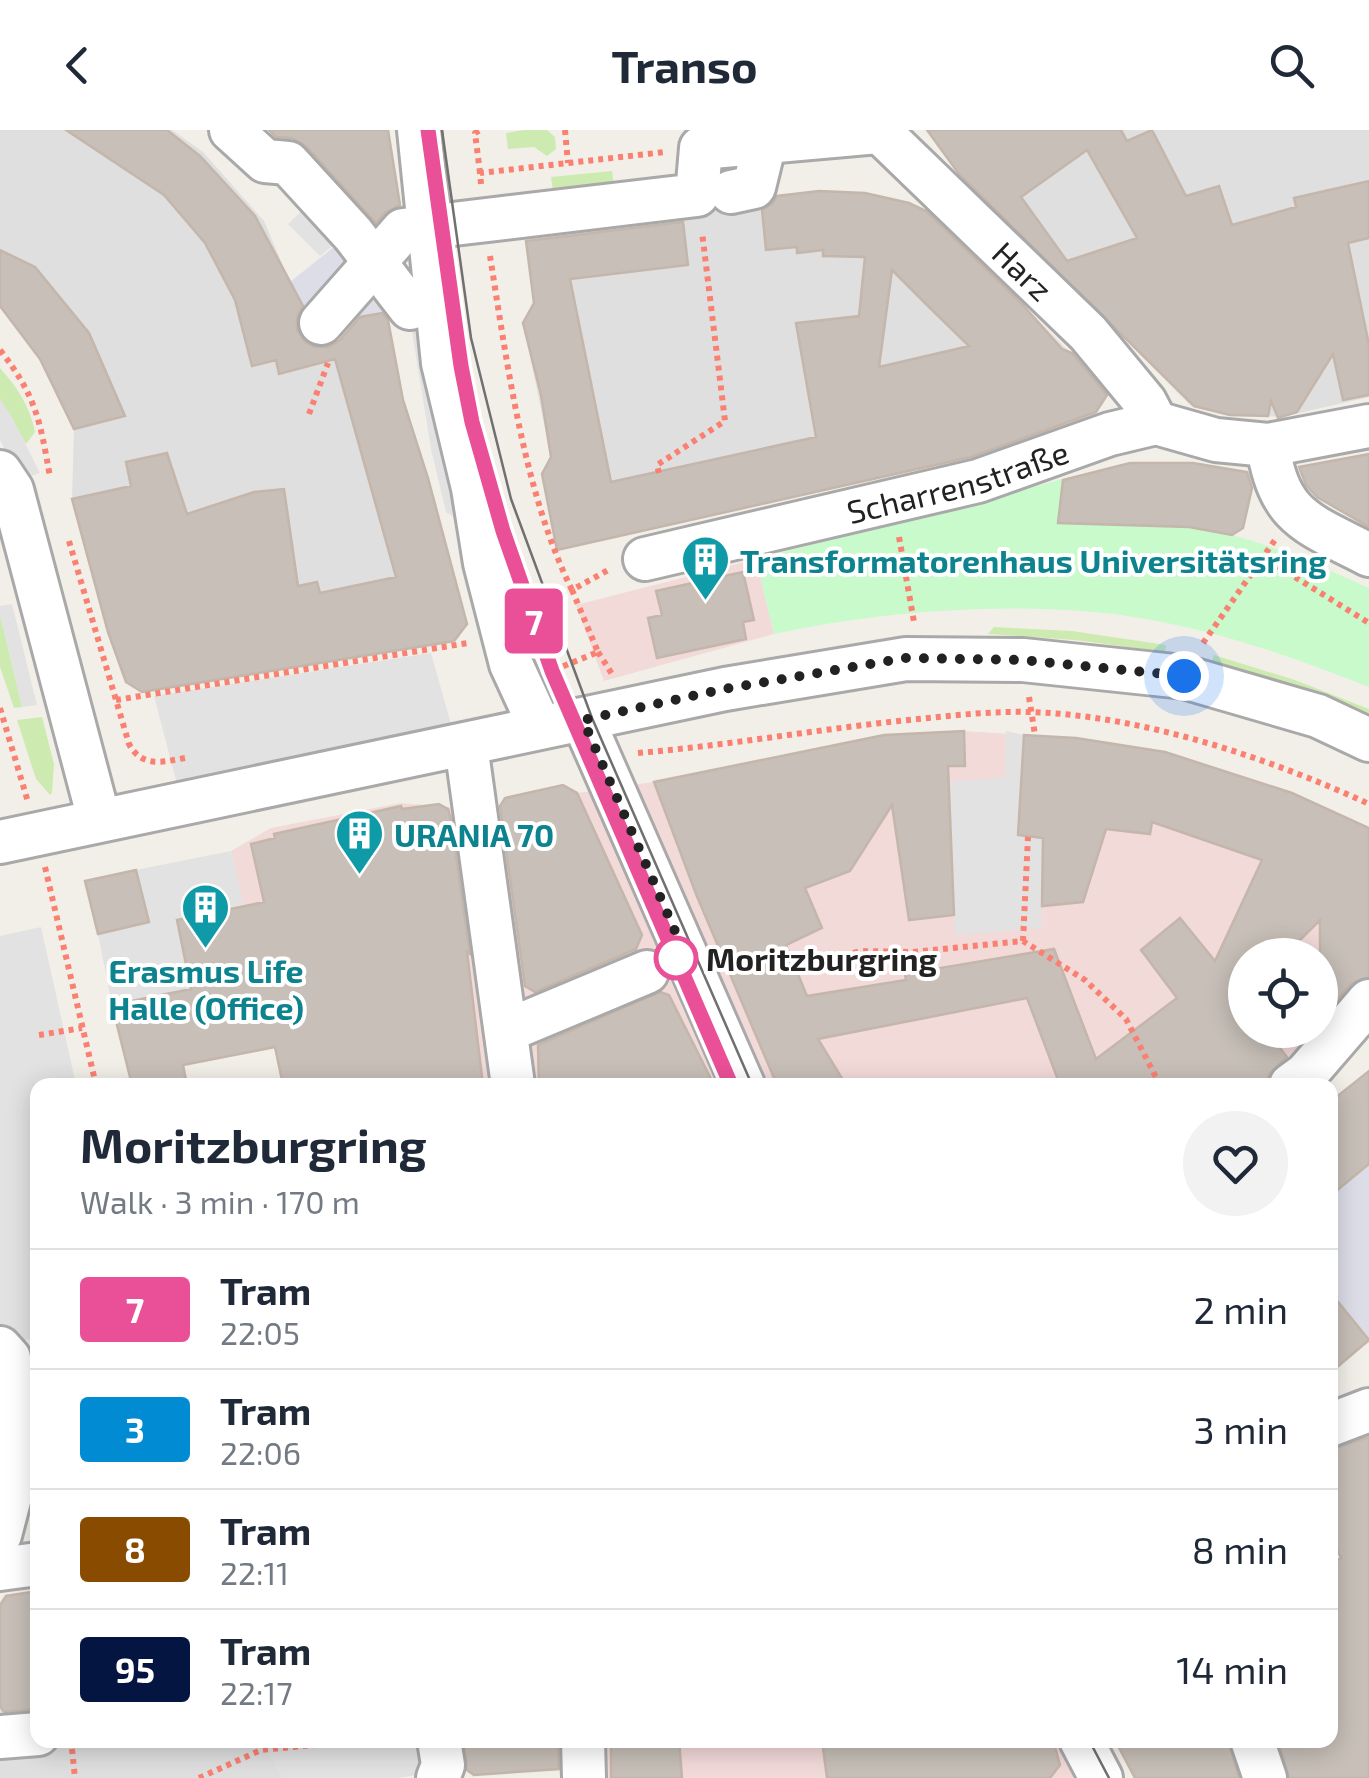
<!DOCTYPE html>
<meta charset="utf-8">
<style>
body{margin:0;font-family:"Exo 2",sans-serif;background:#f2f2f3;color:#1f2937;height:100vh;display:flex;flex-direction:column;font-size:38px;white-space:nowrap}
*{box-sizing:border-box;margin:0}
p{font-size:32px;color:#747a83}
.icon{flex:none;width:55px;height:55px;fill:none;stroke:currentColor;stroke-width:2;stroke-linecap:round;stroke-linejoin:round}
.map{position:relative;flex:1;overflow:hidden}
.sheet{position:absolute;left:30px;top:948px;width:1308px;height:670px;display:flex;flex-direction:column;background:#fff;border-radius:20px;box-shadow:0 5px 25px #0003}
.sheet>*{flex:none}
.badge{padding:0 20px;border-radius:8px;font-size:35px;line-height:65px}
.fabs{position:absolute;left:1228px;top:808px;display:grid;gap:20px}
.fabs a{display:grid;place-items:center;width:110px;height:110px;border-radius:50%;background:#fff;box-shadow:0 5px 25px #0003;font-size:50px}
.you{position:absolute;width:50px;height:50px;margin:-25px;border:8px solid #fff;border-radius:50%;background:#1a73e8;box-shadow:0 0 0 15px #1a73e833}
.map>.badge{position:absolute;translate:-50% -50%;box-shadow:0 0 0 5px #fff}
.round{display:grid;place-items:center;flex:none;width:105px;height:105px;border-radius:52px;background:#f2f2f3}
.headline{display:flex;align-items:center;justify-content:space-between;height:170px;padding:0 50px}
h1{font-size:48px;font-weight:700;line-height:75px}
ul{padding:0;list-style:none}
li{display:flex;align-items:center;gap:30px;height:120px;padding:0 50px;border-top:2px solid #e0e1e3}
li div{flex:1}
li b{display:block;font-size:38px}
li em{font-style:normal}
li .badge{min-width:110px;font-weight:700;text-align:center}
header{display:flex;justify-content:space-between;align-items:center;height:130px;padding:0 50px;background:#fff;font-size:45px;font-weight:700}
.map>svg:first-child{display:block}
.residential{fill:#e0dfdf}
.commercial{fill:#f2dad9;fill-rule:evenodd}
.grass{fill:#cdebb0}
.park{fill:#c8facc}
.parking{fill:#e2e2e2}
.plaza{fill:#dddde8}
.building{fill:#c7bfb8;stroke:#c4b6ab;stroke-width:2.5;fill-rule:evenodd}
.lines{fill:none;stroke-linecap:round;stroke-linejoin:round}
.minor-casing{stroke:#a9a9a9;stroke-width:48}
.path{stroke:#fa8072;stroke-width:6;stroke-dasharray:5 5;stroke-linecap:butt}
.minor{stroke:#fff;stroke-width:42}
.tram{stroke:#707070;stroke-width:2.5}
.line-casing{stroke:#fff;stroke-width:22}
.line{stroke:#ea5097;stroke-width:15}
.walk{stroke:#222;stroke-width:10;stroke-dasharray:0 18}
.stop-dot{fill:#fff;stroke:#ea5097;stroke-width:5}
.labels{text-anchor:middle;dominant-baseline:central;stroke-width:8;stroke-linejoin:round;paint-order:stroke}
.street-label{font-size:32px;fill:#222;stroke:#fff}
.culture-label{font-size:32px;font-weight:bold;fill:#0d838f;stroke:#fff;text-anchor:start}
.stop-label{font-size:32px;font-weight:bold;fill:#222;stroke:#fff;text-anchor:start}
</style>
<header><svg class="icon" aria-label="back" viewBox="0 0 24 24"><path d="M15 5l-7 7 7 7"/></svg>Transo<svg class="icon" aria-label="search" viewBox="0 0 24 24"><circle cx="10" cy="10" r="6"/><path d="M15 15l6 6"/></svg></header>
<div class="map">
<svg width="1369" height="1648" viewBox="0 0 1369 1648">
<rect width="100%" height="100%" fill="#f2efe9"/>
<path class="residential" d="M0,0H172L203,22L264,91L290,152L300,201L311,195L386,182L403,270L428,348L467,494L454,511L142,562L126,552L72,369L74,299L40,229L0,178Z
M928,0H1369V267L1282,287L1230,285L1190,275L1073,155L1065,157L1023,118Z
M828,62L865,63L906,72L937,86L1108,262L1095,285L1085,293L1023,316L557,420L542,344L552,332L523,193L535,179L525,109L531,101L761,67Z
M37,1461L38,1610H565L564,1632L559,1639L474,1645L463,1637L397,1648H0V1475L6,1466Z"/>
<path class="commercial" d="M756,429L774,504L604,551L576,475Z
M964,601L1076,608L1369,698V858L1285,955H283L231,721L271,698L401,673L496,681L505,668L563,655L578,663L653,652L884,605ZM1245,825H1320V900H1245Z
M596,1610H1059L1075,1648H595Z"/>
<path class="grass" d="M524,0H547L555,7L556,19L547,26L534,17L508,19L506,3Z
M612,41L615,64L554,70L551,47Z
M0,238C17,257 30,276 35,302L26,314L0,269Z
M0,484L22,577L14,578L0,537Z
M994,497L1072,501L1166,515L1165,522L1075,510L988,504Z
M1214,525L1295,550L1369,579V589L1211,534Z
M42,587L54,634L52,663L50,665L36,649L17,590Z"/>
<path class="park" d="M1063,349L1059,393C1102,394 1148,392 1192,397C1255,406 1311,432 1369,458V557C1282,522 1189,491 1095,482C991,473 877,482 774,504L756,429Z"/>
<path class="parking" d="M309,74L341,109L320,126L288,94Z
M420,193L441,317L461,391L446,382L431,319L411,195Z
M0,269L12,287L40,343L20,349L0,310Z
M12,474L37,575L22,577L0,484V476Z
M431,523L451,594L177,654L154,566Z
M1006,601L1024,605L1018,705L1060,709L1043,738L1041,798L955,805L948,651L1005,648Z
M231,721L244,776L177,791L191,859L112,875L98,804L149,791L136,740Z
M41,797L76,955H38L37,1208L0,1214V806Z
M368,1610H431L435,1642L397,1648H282L267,1620Z"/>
<path class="plaza" d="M401,87L410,178L312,195V199L300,202L290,152L359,97Z
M1369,1034V1210L1330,1162V1066Z"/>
<path class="building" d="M66,0H167L200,26L255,86L303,176L297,187V200L305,212L315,217H328L340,210L360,187L382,183L388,190L403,270L428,348L467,494L454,511L142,562L126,552L108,502L72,369L131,356L126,332L167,323L187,384L254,362L284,359L298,456L317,452L320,463L396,447L335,229L279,244L276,230L252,236L235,170L205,113L164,65Z
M269,0H388L400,75L385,83L376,93L306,16L292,8L276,7Z
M927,0H1121L1127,11L1152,0L1186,66L1219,56L1232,95L1296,77L1294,68L1369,51V108L1348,113L1369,215V265L1343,270L1333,224L1297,282L1278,288L1271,271L1268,286L1230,285L1194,276L959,44ZM1087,20L1137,108L1067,131L1021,67Z
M819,61L865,63L909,73L926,81L1022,174L1062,219L1072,223L1107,265L1096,282L971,327L557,420L542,344L551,327L541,265L523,193L534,173L526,111L683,92L688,135L570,149L611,352L816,307L796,193L859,186L865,127L823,126V120L797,123V117L766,120L762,80L772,74L777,66ZM892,140L930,178L969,216L879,237Z
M0,120L35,137L89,203L125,286L74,299L40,229L0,176Z
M1369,324V397L1317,367L1306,355L1299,337Z
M1130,333H1193L1247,342L1252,358L1243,398L1232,405L1189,397L1058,393L1063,350Z
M743,442L754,490L743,492L746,509L657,528L648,488L662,485L656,461Z
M964,601L965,636H948L954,785L909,790L892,675L850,741L805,758L822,798L786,815L807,866L906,850L905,844L1054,819L1096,929L1177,868L1141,820L1180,788L1215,831L1262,730L1152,692L1150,704L1106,699L1083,772L1042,776L1043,708L1018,705L1024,605L1076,608L1165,622L1292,663L1369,698V847L1351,854L1330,878V834L1320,857V790L1285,825H1245V900H1266L1287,927L1269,944L1266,955H1060L1027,868L818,909L846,955H777L696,764L654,652L884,605Z
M563,655L577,663L642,805L636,819L535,862L525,856L500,676L505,668Z
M439,674L448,679L451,689L470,824L467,822L483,955H283L275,917L183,935L187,955H132L112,875L191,859L177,790L264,772L251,714L275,708L274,704L401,676L402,679Z
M136,740L149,792L98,804L85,751Z
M660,862L669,865L714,955H539L538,915Z
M1369,941V1034L1330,1066V972Z
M1330,1162L1369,1210L1330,1243Z
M1369,1307V1648H1289L1278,1610H1330V1433L1341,1428L1330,1403V1320Z
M38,1461V1579L4,1582L0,1576V1475L6,1466Z
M464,1610H558L559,1639L474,1645L467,1640Z
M611,1610H679L682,1648H611Z
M822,1610H1053L1060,1635L1050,1648H827Z
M1115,1610H1228L1239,1648H1135Z"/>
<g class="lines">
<defs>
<g id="minor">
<path d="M231,0L265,31L288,33L353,104L410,178"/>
<path d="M419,0L443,233L473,358L485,433L511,534L540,597"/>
<path id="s1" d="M878,0L1088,203L1145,272L1156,293"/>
<path d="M731,62L754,57L765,12"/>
<path d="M321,193L403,100L697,65L701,18L878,2"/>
<path d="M1268,315C1278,389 1310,394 1369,425"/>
<path d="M0,342L12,360L99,689"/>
<path id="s2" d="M645,429L978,351L1110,304L1156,293L1216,310L1268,315L1369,296"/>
<path d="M583,590L743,955"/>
<path d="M466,615L513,955"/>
<path d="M0,712L725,559L906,529L1023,530L1184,547L1318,586L1369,610"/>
<path d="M506,901L647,842"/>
<path d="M1291,955L1306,944L1369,871"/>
<path d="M0,1218L9,1228L21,1324L0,1405"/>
<path d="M1330,1295L1369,1280"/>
<path d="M0,1439L38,1434"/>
<path d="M0,1607L38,1604"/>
<path d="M583,1610L584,1648"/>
<path d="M1081,1610L1101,1648"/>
<path d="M1252,1610L1265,1648"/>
<path d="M438,1648L443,1635L439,1610"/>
</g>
</defs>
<use href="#minor" class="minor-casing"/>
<path class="path" d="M565,0L568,33
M480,43L475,3L480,0
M481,54L480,43L665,22
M490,126C507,233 524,363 572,460
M0,220C36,266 40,290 50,347
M309,284L328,233
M659,343L657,335L725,291L702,102
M899,407L914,492
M69,411L129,614C142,638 162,632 185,628
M1261,426L1369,493
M1203,513L1275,410
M598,522L612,544
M554,540L598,522L572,460L610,439
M1029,567L1035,605
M116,570L468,513
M0,578L28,672
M638,623C732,615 825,598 918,589C956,585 995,581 1032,582C1143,586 1269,628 1369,674
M45,737L96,955
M1023,811L1028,707
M795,837L861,821L912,822L1023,811L1085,850L1126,889L1160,955
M39,905L82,898
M72,1619L75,1648
M199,1648L261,1620L368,1610"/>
<use href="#minor" class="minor"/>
<path class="tram" d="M442,0L471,208L511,369L592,588L752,955
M455,196C483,380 554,550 628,719C663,798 695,877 731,955
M1089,1610L1109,1648"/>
</g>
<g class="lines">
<defs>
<path id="line" d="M428,0L461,236L472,292L503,401L552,541L731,955"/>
</defs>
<use href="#line" class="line-casing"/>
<use href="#line" class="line"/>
<path class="walk" d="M676,828L685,824L583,590L724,559L906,528L1023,530L1184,546"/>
</g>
<defs>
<symbol id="building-pin" viewBox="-11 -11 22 30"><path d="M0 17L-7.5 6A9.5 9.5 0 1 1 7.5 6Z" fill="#0f9aa8" stroke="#fff"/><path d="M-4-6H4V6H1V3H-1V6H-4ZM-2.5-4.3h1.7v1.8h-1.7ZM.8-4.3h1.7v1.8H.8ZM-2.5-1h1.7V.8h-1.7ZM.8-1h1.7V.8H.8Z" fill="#fff"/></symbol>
</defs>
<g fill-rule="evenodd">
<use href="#building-pin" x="678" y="402" width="55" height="75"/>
<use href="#building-pin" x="332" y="676" width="55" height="75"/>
<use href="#building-pin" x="178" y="750" width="55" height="75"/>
</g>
<circle class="stop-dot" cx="676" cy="828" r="20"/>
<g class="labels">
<g class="street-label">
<text stroke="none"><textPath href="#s1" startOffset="202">Harz</textPath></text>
<text stroke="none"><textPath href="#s2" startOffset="322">Scharrenstraße</textPath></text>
</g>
<g class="culture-label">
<text x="740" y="430">Transformatorenhaus Universitätsring</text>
<text x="394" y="704">URANIA 70</text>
<text x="206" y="840" text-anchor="middle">Erasmus Life<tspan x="206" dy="37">Halle (Office)</tspan></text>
</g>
<g class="stop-label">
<text x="706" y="828">Moritzburgring</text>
</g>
</g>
</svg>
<div class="fabs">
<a><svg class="icon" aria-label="locate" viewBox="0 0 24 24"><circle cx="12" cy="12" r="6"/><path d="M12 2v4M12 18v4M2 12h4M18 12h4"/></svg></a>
</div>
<div class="you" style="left:1184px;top:546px"></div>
<b class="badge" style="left:534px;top:491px;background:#ea5097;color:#fff">7</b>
<section class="sheet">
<div class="headline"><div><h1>Moritzburgring</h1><p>Walk · 3 min · 170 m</p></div><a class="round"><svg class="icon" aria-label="heart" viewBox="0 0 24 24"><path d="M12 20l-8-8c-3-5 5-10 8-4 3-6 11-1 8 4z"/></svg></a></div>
<ul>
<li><span class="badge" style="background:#ea5097;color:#fff">7</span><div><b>Tram</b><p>22:05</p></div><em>2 min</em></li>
<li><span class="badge" style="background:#008bd2;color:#fff">3</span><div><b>Tram</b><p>22:06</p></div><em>3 min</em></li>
<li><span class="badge" style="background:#884b00;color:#fff">8</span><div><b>Tram</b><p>22:11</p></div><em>8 min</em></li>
<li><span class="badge" style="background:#051541;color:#fff">95</span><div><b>Tram</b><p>22:17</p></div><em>14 min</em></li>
</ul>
</section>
</div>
